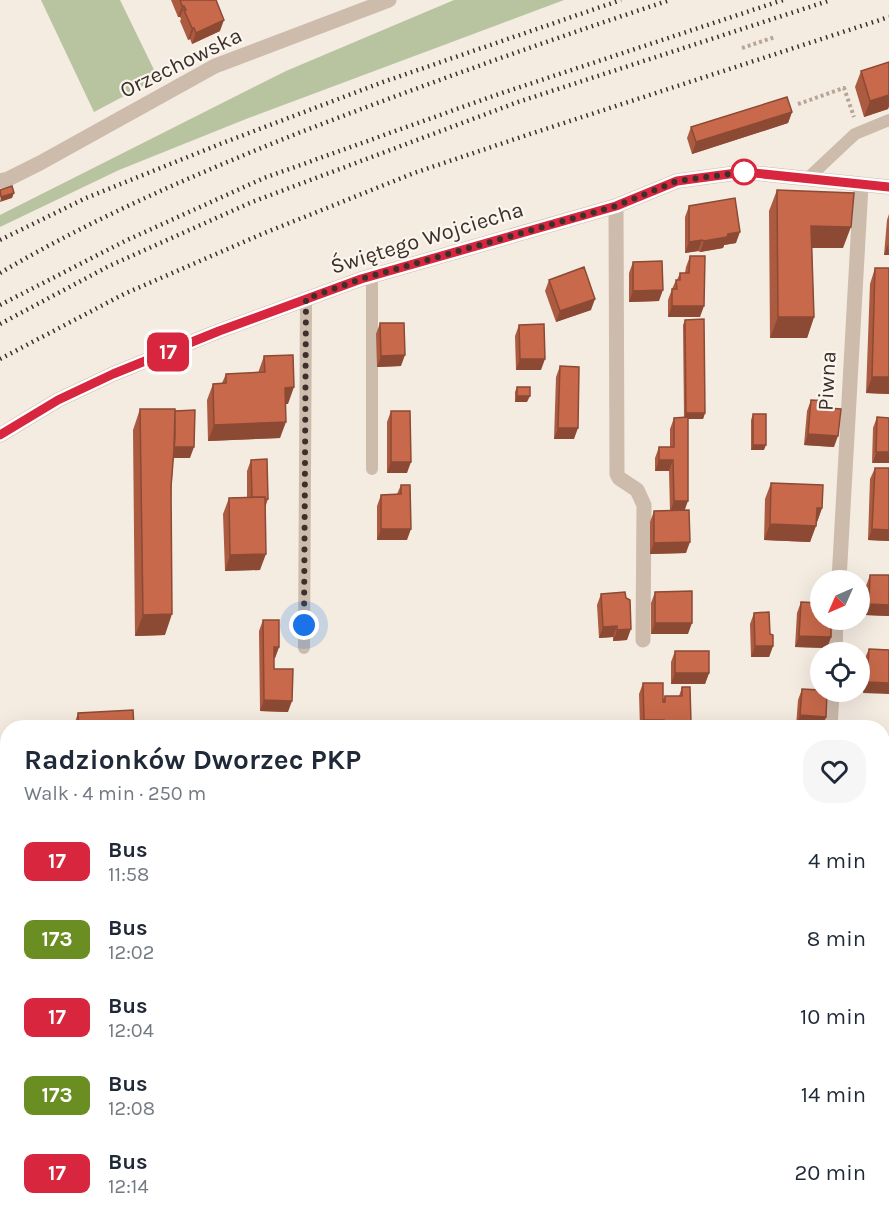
<!DOCTYPE html>
<meta charset="utf-8">
<style>
body{margin:0;font-family:Karla,sans-serif;background:#f6f6f7;color:#1f2937;height:100vh;display:flex;flex-direction:column;font-size:22px;white-space:nowrap}
*{box-sizing:border-box;margin:0}
p{font-size:20px;color:#747a83}
.icon{flex:none;width:33px;height:33px;fill:none;stroke:currentColor;stroke-width:2;stroke-linecap:round;stroke-linejoin:round}
.map{position:relative;flex:1;overflow:hidden}
.panel{position:absolute;left:0px;top:720px;width:890px;height:506px;display:flex;flex-direction:column;background:#fff;border-radius:24px 24px 0 0;box-shadow:0 6px 24px #0002}
.panel>*{flex:none}
.badge{padding:0 12px;border-radius:9px;font-size:21px;line-height:39px}
.needle{width:39px;rotate:225deg}
.tools{position:absolute;left:810px;top:570px;display:grid;gap:12px}
.tools a{display:grid;place-items:center;width:60px;height:60px;border-radius:50%;background:#fff;box-shadow:0 6px 24px #0002;font-size:30px}
.you{position:absolute;width:30px;height:30px;margin:-15px;border:4px solid #fff;border-radius:50%;background:#1a73e8;box-shadow:0 0 0 9px #1a73e833}
.map>.badge{position:absolute;translate:-50% -50%;box-shadow:0 0 0 3px #fff}
.round{display:grid;place-items:center;flex:none;width:63px;height:63px;border-radius:24px;background:#f6f6f7}
.summary{display:flex;align-items:center;justify-content:space-between;height:102px;padding:0 24px}
h1{font-size:28px;font-weight:700;line-height:45px}
ul{padding:0;list-style:none}
li{display:flex;align-items:center;gap:18px;height:78px;padding:0 24px}
li div{flex:1}
li b{display:block;font-size:22px}
li em{font-style:normal}
li .badge{min-width:66px;font-weight:700;text-align:center}
.map>svg:first-child{display:block}
.green{fill:#b8c4a0}
.lines{fill:none;stroke-linecap:round;stroke-linejoin:round}
.path{stroke:#b9a596;stroke-width:4;stroke-dasharray:3 3;stroke-linecap:butt}
.service{stroke:#cdbbac;stroke-width:12}
.minor{stroke:#cdbbac;stroke-width:15}
.tertiary{stroke:#cdbbac;stroke-width:15}
.rail{stroke:#3b302b;stroke-width:4.5;stroke-dasharray:1.5 4.5;stroke-linecap:butt}
.wall{fill:#ac5a40}
.shaded-wall{fill:#8c4a34}
.building{fill:#c8694b;stroke:#8c4a34;stroke-width:1.5}
.line-casing{stroke:#fff;stroke-width:14}
.line{stroke:#d7263d;stroke-width:9}
.walk{stroke:#3b302b;stroke-width:6;stroke-dasharray:0 10.8}
.stop-dot{fill:#fff;stroke:#d7263d;stroke-width:3}
.labels{text-anchor:middle;dominant-baseline:central;stroke-width:4.5;stroke-linejoin:round;paint-order:stroke}
.street-label{font-size:22px;fill:#3b302b;stroke:#fbf5ee}
</style>
<div class="map">
<svg width="889" height="1225" viewBox="0 0 889 1225">
<rect width="100%" height="100%" fill="#f4ebe1"/>
<path class="green" d="M41,0H120L158,78L94,112Z
M454,0H564L246,119L119,170L0,227V215L286,71Z
M882,920L886,933L889,969V1225H527L534,1218H882Z
M7,1017L8,1218H9V1225H0V1018Z
M69,1218H317V1225H69Z"/>
<g class="lines">
<path class="path" d="M742,48L775,37
M798,104L844,88L854,117
M882,836H889
M0,1005L8,1003
M93,1218L94,1225
M750,1218V1225
M396,1225V1218"/>
<path class="service" d="M807,179L855,134L889,120
M372,469V276
M304,648L306,299"/>
<path class="minor" d="M0,181L8,179L40,163L215,66L389,0
M616,206L617,474L619,478L637,490L644,505L643,640
M839,580L861,185
M835,652L836,620
M830,728L832,692"/>
<path class="tertiary" d="M0,435L58,400L113,374L219,331L361,279L616,206L677,181L744,172L889,187"/>
<path class="rail" d="M0,240L86,198L220,144L383,82L621,0
M0,273C95,217 198,173 301,132C423,85 546,41 670,0
M0,305L125,241L264,178L496,95L783,0
M0,324L109,266L252,202L518,102L831,0
M0,359L124,294L262,234L414,173L527,135L889,17"/>
</g>
<path class="wall" d="M171,0H216L220,31L192,44L190,39L188,40L180,21L181,19L180,17H178Z
M889,62V106L888,109L864,117L855,87L861,71Z
M792,112L788,123L692,154L687,138L691,127Z
M777,190L843,248H812L814,317L807,338H770L769,211Z
M689,206L736,243L724,245L723,248L700,252L698,251L685,253V217Z
M889,214V255H884L887,220Z
M690,256L700,317H668V300L672,289L676,280H677L680,273H685L686,267Z
M633,262L659,301L629,302V273Z
M875,268H889V394L866,393L870,284Z
M549,280L591,310L556,322L545,291Z
M685,320L705,413L703,419H688L685,510L686,553L650,554V522L654,511H670L669,471H655V458L659,447H670V429L674,418L684,417L683,325Z
M380,323L401,366L377,367L376,334Z
M519,325L541,370H516L515,336Z
M264,356L288,404H286L280,438L208,441L207,400L213,384L222,383L226,374L258,373Z
M560,366L574,439H554L556,377Z
M517,387L527,402H515V392Z
M811,400L827,408L834,447L804,445L807,411Z
M140,409L175,411L190,458H173L165,635L135,636L133,430Z
M391,411L407,473H387V422Z
M753,414L764,450H751V420Z
M877,417L889,418L872,463L873,428Z
M251,460L268,499L265,508L260,570L225,571L223,514L229,498L247,497V471Z
M875,468L889,541L868,540L870,479Z
M771,483L822,508L810,542L764,540L765,499Z
M401,485L407,540H377V506L381,495L397,494Z
M870,575H889V616L865,615L866,586Z
M655,592L688,634H651V603Z
M601,594L627,640L613,641V637L599,638L597,605Z
M801,602L831,637L827,648L795,647L797,613Z
M754,613L770,634L773,646L769,657H751L750,624Z
M263,620L279,647L275,658H274V669L288,712L260,711L259,631Z
M869,649L889,650L863,693L864,660Z
M675,651L709,673L705,684H671V662Z
M643,683L663,699L665,696H679L682,687L689,728H640L639,694Z
M802,689L826,717L822,728L796,726L798,700Z
M78,713L134,728H73Z"/>
<path class="shaded-wall" d="M182,6H184L180,17H178Z
M224,20L220,31L192,44L196,33Z
M192,28H194L190,39L188,40Z
M889,90V106L888,109L864,117L870,101Z
M792,112L788,123L692,154L696,142Z
M14,193L12,198L0,202L1,197Z
M811,226L851,227L843,248H804Z
M740,232L736,243L724,245L728,234Z
M727,237L723,248L700,252L704,241Z
M702,240L698,251L685,253L689,242Z
M888,244L889,255H884Z
M663,290L659,301L629,302L633,291Z
M595,299L591,310L556,322L560,311Z
M672,306H704L700,317H668Z
M778,317H814L807,338H770Z
M405,355L401,366L377,367L381,356Z
M520,359H545L541,370H516Z
M872,377H889V394L866,393Z
M294,387L288,404H279L285,388Z
M517,396H530L527,402H515Z
M686,413H705L703,419H684Z
M286,422L280,438L208,441L214,425Z
M558,428H578L574,439H554Z
M808,434L838,436L834,447L804,445Z
M753,445H766L764,450H751Z
M171,447H194L190,458H167Z
M876,452H889V463H872Z
M659,460H673L669,471H655Z
M391,462H411L407,473H387Z
M674,501H688L684,512H670Z
M817,508H822L816,525Z
M770,524L816,526L810,542L764,540Z
M381,529H411L407,540H377Z
M872,529L889,530V541L868,540Z
M690,542L686,553L650,554L654,543Z
M266,554L260,570L225,571L230,555Z
M869,604L889,605V616L865,615Z
M172,614L165,635L135,636L143,615Z
M655,623H692L688,634H651Z
M617,626L613,637L599,638L603,627Z
M631,629L627,640L613,641L617,630Z
M799,636L831,637L827,648L795,647Z
M755,646H773L769,657H751Z
M274,647H279L275,658H270Z
M675,673H709L705,684H671Z
M867,682L889,683V694L863,693Z
M264,700L292,701L288,712L260,711Z
M800,715L826,717L822,728L796,726Z
M644,720H664L662,728H641Z
M691,723L689,728H663L664,725Z"/>
<path class="building" d="M180,0H216L224,20L196,33L194,28H192L184,10H186L184,6H182Z
M889,62V95L870,101L861,71Z
M787,97L792,112L696,142L691,127Z
M12,186L14,193L1,197L0,190Z
M777,190L854,193L851,227L811,226L814,317H778Z
M735,198L740,232L728,234L727,237L704,241L702,240L689,242V206Z
M690,256H705L704,306H672V289H677L676,280H680V273H689Z
M662,261L663,290L633,291V262Z
M584,267L595,299L560,311L549,280Z
M875,268H889V377H872Z
M704,319L705,413H686L685,320Z
M380,323H404L405,355L381,356Z
M544,324L545,359H520L519,325Z
M293,355L294,387L285,388L286,422L214,425L213,384L226,383V374L265,372L264,356Z
M560,366L579,367L578,428H558Z
M517,387H530V396H517Z
M811,400L828,401L827,408L841,409L838,436L808,434Z
M140,409H175V437L171,487L172,614L143,615Z
M195,410L194,447H174L175,411Z
M391,411H410L411,462H391Z
M753,414H766V445H753Z
M688,417V501H674L673,460H659V447H674V418Z
M877,417L889,418V452H876Z
M267,459L268,499H265V497H252L251,460Z
M875,468H889V530L872,529Z
M771,483L823,485L822,508H817L816,526L770,524Z
M401,485H410L411,529H381V495L401,494Z
M265,497L266,554L230,555L229,498Z
M689,510L690,542L654,543V511Z
M870,575H889V605L869,604Z
M692,591V623H655V592Z
M625,592L626,598L630,600L631,629L617,630V626L603,627L601,594Z
M801,602L820,603V620H831V637L799,636Z
M769,612L770,634L773,635V646H755L754,613Z
M263,620H279V647H274V669H293L292,701L264,700Z
M869,649L889,650V683L867,682Z
M675,651H709V673H675Z
M643,683H663V702H665V696H682V687H690L691,723L664,725V720H644Z
M802,689L820,690V692H827L826,717L800,715Z
M133,710L134,728H79L78,713Z"/>
<g class="lines">
<defs>
<path id="line" d="M0,435L58,400L113,374L219,331L361,279L616,206L677,181L744,172L889,187"/>
</defs>
<use href="#line" class="line-casing"/>
<use href="#line" class="line"/>
<path class="walk" d="M304,625L306,299L361,279L616,206L677,181L744,172"/>
</g>
<circle class="stop-dot" cx="744" cy="172" r="12"/>
<g class="labels">
<g class="street-label">
<text transform="translate(181 63) rotate(-26)">Orzechowska</text>
<text transform="translate(427 238) rotate(-17)">Świętego Wojciecha</text>
<text transform="translate(827 381) rotate(-87)">Piwna</text>
</g>
</g>
</svg>
<div class="tools">
<a><svg class="needle" viewBox="-14 -14 28 28"><path d="M0-13l5 13h-10z" fill="#e53935"/><path d="M0 13l5-13h-10z" fill="#747a83"/></svg></a>
<a><svg class="icon" aria-label="locate" viewBox="0 0 24 24"><circle cx="12" cy="12" r="6"/><path d="M12 2v4M12 18v4M2 12h4M18 12h4"/></svg></a>
</div>
<div class="you" style="left:304px;top:625px"></div>
<b class="badge" style="left:168px;top:352px;background:#d7263d;color:#fff">17</b>
<section class="panel">
<div class="summary"><div><h1>Radzionków Dworzec PKP</h1><p>Walk · 4 min · 250 m</p></div><a class="round"><svg class="icon" aria-label="heart" viewBox="0 0 24 24"><path d="M12 20l-8-8c-3-5 5-10 8-4 3-6 11-1 8 4z"/></svg></a></div>
<ul>
<li><span class="badge" style="background:#d7263d;color:#fff">17</span><div><b>Bus</b><p>11:58</p></div><em>4 min</em></li>
<li><span class="badge" style="background:#6b8e23;color:#fff">173</span><div><b>Bus</b><p>12:02</p></div><em>8 min</em></li>
<li><span class="badge" style="background:#d7263d;color:#fff">17</span><div><b>Bus</b><p>12:04</p></div><em>10 min</em></li>
<li><span class="badge" style="background:#6b8e23;color:#fff">173</span><div><b>Bus</b><p>12:08</p></div><em>14 min</em></li>
<li><span class="badge" style="background:#d7263d;color:#fff">17</span><div><b>Bus</b><p>12:14</p></div><em>20 min</em></li>
</ul>
</section>
</div>
